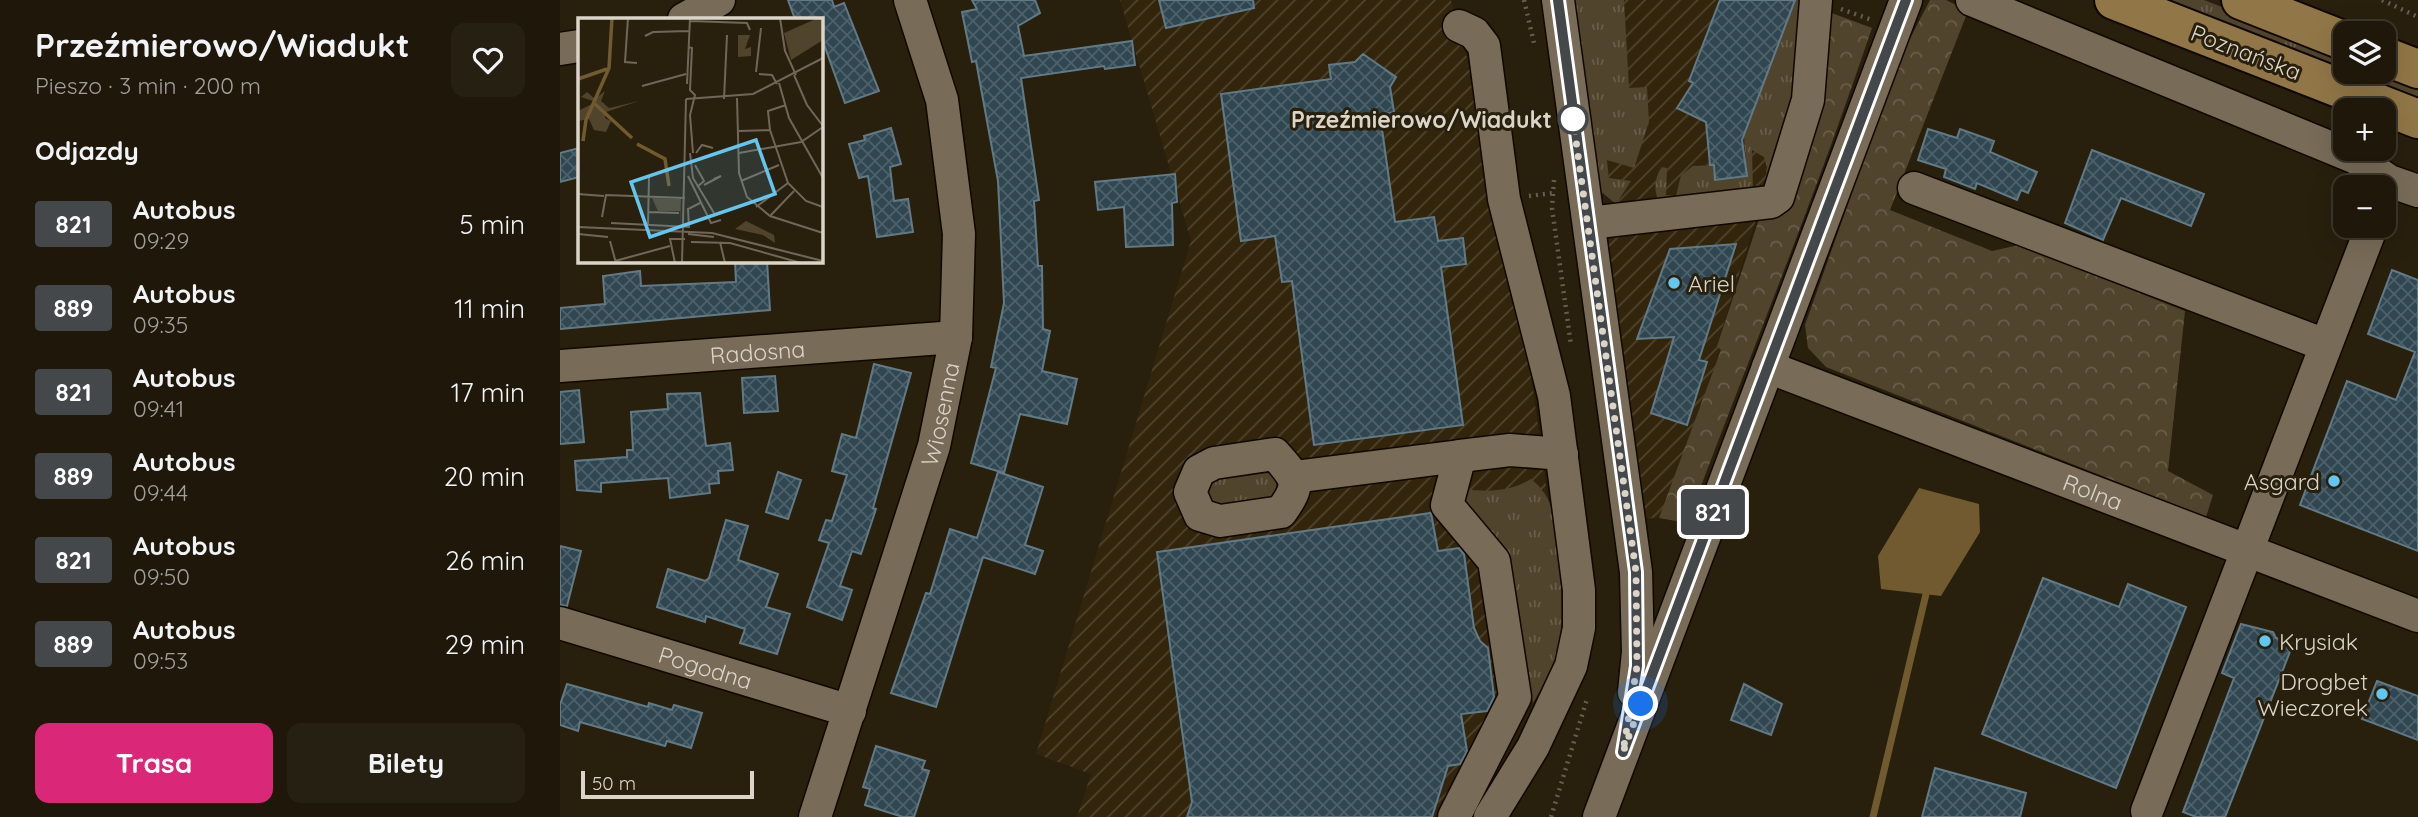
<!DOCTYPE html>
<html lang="pl">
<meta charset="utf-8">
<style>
body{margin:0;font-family:Quicksand,sans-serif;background:#262013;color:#f1f3f6;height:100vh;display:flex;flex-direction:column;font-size:26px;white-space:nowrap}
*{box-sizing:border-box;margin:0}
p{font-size:23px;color:#a19f9c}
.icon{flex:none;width:38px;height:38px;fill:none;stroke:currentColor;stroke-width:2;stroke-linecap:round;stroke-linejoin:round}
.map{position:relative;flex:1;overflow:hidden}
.sheet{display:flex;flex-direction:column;background:#1e170a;width:560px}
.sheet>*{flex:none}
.badge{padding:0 14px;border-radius:5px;font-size:24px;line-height:46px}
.tools{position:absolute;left:1773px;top:21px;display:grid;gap:14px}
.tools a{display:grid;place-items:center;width:63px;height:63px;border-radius:14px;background:#1e170a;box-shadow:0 7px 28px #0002,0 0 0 2px #3c362b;font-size:35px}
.scale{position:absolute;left:21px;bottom:18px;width:173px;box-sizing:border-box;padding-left:7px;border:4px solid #dbd4c9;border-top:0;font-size:19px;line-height:24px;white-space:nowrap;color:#dbd4c9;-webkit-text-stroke:5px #281f0d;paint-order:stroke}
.you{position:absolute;width:35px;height:35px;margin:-18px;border:5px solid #fff;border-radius:50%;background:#1a73e8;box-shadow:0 0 0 10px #1a73e833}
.map>.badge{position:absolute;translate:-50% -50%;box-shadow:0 0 0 4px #fff}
h2{padding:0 35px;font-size:26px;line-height:63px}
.round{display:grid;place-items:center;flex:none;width:74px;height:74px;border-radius:14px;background:#262013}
.headline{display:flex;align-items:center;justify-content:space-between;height:119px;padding:0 35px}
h1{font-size:33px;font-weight:700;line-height:52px}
.action{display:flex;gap:14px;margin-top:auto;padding:14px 35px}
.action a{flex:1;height:80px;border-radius:14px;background:#db2777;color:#fff;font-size:28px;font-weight:700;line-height:80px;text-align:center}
.action a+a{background:#262013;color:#f1f3f6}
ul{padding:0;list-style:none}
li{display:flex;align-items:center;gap:21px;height:84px;padding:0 35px}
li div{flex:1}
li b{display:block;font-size:26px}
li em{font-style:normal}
li .badge{min-width:77px;font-weight:700;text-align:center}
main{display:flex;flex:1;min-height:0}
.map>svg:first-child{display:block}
.industrial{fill:url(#industrial-furrows)}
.grass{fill:url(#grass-tufts)}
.forest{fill:url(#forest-crowns)}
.water{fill:#715a2f}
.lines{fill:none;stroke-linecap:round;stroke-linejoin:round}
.stream{stroke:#715a2f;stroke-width:7}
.building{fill:url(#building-cross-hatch);stroke:#627a86;stroke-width:2}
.minor-casing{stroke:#110800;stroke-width:35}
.major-casing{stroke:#110800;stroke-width:42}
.path{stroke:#655d4d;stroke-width:4.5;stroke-dasharray:2 5;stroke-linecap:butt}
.minor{stroke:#786c58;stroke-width:32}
.major{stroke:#917747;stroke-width:38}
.line-casing{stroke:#fff;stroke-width:16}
.line{stroke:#45484a;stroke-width:10}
.walk{stroke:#dbd4c9;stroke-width:7;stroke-dasharray:0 12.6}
.stop-dot{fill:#fff;stroke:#45484a;stroke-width:3.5}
.poi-dot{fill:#64c5ee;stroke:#281f0d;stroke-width:2.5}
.labels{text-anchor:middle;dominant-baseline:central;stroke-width:6;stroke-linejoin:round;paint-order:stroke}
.street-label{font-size:23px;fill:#dbd4c9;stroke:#281f0d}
.stop-label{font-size:23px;font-weight:bold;fill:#dbd4c9;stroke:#281f0d;text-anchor:end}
.poi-label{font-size:23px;fill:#dbd4c9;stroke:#281f0d;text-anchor:start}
.inset-river{fill:none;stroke:#715a2f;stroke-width:3.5}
.inset-road{fill:none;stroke:#706758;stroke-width:2}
.view{fill:#64c5ee;fill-opacity:0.15;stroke:#64c5ee;stroke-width:3.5}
.inset-edge{fill:none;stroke:#dbd4c9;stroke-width:3.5}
</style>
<main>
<section class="sheet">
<div class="headline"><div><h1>Przeźmierowo/Wiadukt</h1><p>Pieszo · 3 min · 200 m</p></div><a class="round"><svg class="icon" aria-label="heart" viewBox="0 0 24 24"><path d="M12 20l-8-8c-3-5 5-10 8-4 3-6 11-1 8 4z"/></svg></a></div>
<h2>Odjazdy</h2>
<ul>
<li><span class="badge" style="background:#45484a;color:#fff">821</span><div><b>Autobus</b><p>09:29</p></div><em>5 min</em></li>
<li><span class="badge" style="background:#45484a;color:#fff">889</span><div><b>Autobus</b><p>09:35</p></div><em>11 min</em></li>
<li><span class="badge" style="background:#45484a;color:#fff">821</span><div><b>Autobus</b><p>09:41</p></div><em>17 min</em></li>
<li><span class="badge" style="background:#45484a;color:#fff">889</span><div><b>Autobus</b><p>09:44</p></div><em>20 min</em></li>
<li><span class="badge" style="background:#45484a;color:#fff">821</span><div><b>Autobus</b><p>09:50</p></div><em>26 min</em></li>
<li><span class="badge" style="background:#45484a;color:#fff">889</span><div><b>Autobus</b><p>09:53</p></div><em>29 min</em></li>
</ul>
<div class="action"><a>Trasa</a><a>Bilety</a></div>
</section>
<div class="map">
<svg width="1858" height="817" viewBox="0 0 1858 817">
<defs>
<pattern id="industrial-furrows" width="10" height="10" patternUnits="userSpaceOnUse" patternTransform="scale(1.75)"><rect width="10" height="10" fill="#32250c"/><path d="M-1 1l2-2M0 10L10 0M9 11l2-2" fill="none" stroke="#4f442e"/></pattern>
<pattern id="grass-tufts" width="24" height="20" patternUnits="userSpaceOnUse" patternTransform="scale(1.75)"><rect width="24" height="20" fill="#51442c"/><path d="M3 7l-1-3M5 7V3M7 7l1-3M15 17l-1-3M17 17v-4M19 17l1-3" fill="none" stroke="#695e49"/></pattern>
<pattern id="forest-crowns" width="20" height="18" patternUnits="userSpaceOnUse" patternTransform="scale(1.75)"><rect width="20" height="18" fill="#51442c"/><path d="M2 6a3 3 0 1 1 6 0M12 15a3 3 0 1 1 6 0" fill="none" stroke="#695e49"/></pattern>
<pattern id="building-cross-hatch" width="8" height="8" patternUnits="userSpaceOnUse" patternTransform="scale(1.75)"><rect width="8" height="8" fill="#304752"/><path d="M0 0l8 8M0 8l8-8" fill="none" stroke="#4d616a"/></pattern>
</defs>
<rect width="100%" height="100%" fill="#281f0d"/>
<path class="industrial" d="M560,0H891L912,76L923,157L960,294L1000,588L992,654L912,817H517L531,774L476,754L631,241Z
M1037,0H1248L1212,191L1051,208Z
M1198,213L1157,345L1167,349L1108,516L1086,519L1048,245L1050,230Z"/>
<path class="grass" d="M1007,0H1064L1069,88L1087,87L1089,122L1074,168L1047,160L1049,178L1071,181L1056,204L1034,186Z
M1235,0H1250L1247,66L1203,196L1207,167L1204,157L1192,150L1193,193L1099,201C1093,191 1095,176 1102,167L1107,168L1106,195L1116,196L1121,175L1133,166L1154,165L1156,179L1187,176L1184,136Z
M1588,0H1644L1785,55V72H1824L1858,83V105Z
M700,468C714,475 720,483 715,499L664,513L652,503L647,489L652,478Z
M971,479C980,486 986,494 990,504C1000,534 1007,631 996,660C990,675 981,689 973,703L943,544L912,520L902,507L905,489C928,492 950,492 971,479Z"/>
<path class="forest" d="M1370,0H1386L1408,11L1330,210L1432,251L1459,245L1625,311L1608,471L1653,495L1646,517L1266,367L1248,348L1245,325L1340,58Z
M1261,9L1312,28C1256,195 1189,358 1127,523L1099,518L1161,350L1157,346L1202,210Z"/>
<path class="water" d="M1359,488L1419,504L1420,532L1381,596L1321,589L1318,556Z"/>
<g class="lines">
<path class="stream" d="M1313,817L1366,594"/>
</g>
<path class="building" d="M228,0H272L274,7L284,3L319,91L285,103L261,36V19H235Z
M412,0H475L480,13L458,26L464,56L572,41L575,65L545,69L544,66L461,78L479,200L474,201L478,266H482L483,329L490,331L482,371L517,379L507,424L460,414L444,473L411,463L436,368L431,367L444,303L438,181L416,61L412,62L402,12L417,9Z
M599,0H693L694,8L606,28Z
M1160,0H1235L1182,140L1187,176L1155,180L1154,165H1150L1146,122L1117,108L1133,83L1129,81Z
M803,54L836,77L830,87L834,112L820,115L835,222L874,217L878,241L903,238L906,264L881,267L903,425L754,445L732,281L722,282L715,236L681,241L661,94L771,79L769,65L795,62Z
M331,128L341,164L330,167L334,201L348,199L353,232L317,237L308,176L299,178L289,144L305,140L304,136Z
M1368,129L1397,138L1400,129L1434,141L1430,152L1477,172L1468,193L1461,190L1457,200L1417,183L1415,189L1384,177L1386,169L1358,160Z
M19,148V177L0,182V153Z
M1532,150L1644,194L1631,226L1561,198L1543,240L1505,223Z
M615,174L617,202L612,203L613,245L566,247L564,207L538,210L535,182Z
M1176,244L1139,360L1147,362L1127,425L1091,413L1114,337L1077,339L1110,249Z
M175,261H207L210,310L0,329V308L45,304L43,276L80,271L81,286L176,282Z
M1832,270L1858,280V551L1740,505L1787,381L1836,400L1855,352L1808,334Z
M314,364L351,373L313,508L316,509L301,554L292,551L280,586L292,590L282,620L247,607L269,543L259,540L266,520L272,521L287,475L272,471L282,434L296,438Z
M215,376L218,411L184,413L182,378Z
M19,390L24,442L0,444V392Z
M140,393L146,446L170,443L173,470L158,471L159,483L149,484L150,493L110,498L108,478L41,483V492L17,490L15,461L67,457V450H73L71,412L108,409L107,394Z
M218,472L241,480L228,519L206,512Z
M438,472L483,487L465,545L483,551L475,574L423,557L376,707L331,693L366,593L370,594L390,529L417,538Z
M871,513L878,551L899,548L904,554L914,628L920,641L928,648L934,697L927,711L901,714L907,751L900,764L888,766L872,817H627L632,802L597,552Z
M166,520L188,526L178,560L218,574L206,607L230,614L217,654L180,643L185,629L146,616L145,622L97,607L108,569L145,581L149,578Z
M0,546L21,551L7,606L0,605Z
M1483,578L1559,607L1568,584L1626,607L1556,788L1422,734Z
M1681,624L1713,632L1716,638L1733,644L1665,817H1636L1623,812L1674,678L1662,673Z
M1817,681L1858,696V740L1802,719Z
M7,684L88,707L89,703L112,710L114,705L142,713L131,748L107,741L105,746L20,722L18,731L0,725V705Z
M1184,684L1222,704L1211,735L1171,720Z
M316,746L365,761L362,769L369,771L354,817H343L305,805L310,789L303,787Z
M1375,768L1466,793L1460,817H1362Z"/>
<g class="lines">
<defs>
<g id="minor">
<path d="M998,0L1076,572L1078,652L1074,692"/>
<path d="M1412,0L1796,158L1829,181L1858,191"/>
<path d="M124,19L159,0"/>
<path d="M899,26L914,33L924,46L944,199L994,396L1019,590V628L1011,666L973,747L930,817"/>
<path d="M0,49L19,46"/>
<path d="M1354,188L1765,345"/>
<path d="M1029,223L1211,202L1218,197L1248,100L1256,0"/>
<path id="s1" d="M0,366L396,337"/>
<path id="s2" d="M1208,367L1858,616"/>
<path d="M715,454C737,479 742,483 721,512L660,521L640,515L630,492L639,471L654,463Z"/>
<path d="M734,477L900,456"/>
<path id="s3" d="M0,623L290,711"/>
<path d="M1587,811L1812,226"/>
<path id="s4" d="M255,817L374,446L396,337L399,234L382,100L350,0"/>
<path d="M894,817L955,697L934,561L887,505L900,456L950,450L1002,454"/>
<path d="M1039,817L1346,0"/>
</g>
<path id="major" d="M1554,0L1858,119
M1681,0L1785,41
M1824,56L1858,69"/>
</defs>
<use href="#minor" class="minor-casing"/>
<use href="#major" class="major-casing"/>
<path class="path" d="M964,0L974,43
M1822,0L1858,17
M1281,9L1312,20
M994,180L992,208L1011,345
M969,196L993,193
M991,817L1027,699"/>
<use href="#minor" class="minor"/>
<use href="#major" class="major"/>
</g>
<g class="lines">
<defs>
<path id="line" d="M998,0L1076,572L1077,666L1063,752L1346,0"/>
</defs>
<use href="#line" class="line-casing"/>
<use href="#line" class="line"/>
<path class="walk" d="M1013,119L1076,572L1077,666L1063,752L1081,704"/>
</g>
<circle class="stop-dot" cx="1013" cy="119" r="14"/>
<g class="poi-dot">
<circle cx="1114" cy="283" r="7"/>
<circle cx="1774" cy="481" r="7"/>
<circle cx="1705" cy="641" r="7"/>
<circle cx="1822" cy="694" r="7"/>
</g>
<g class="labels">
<g class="street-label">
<text transform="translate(1686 52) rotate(21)">Poznańska</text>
<text stroke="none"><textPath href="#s1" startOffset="198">Radosna</textPath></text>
<text stroke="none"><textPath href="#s4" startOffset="422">Wiosenna</textPath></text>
<text stroke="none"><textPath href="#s2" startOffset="348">Rolna</textPath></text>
<text stroke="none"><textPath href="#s3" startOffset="152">Pogodna</textPath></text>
</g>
<g class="stop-label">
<text x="992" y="119">Przeźmierowo/Wiadukt</text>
</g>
<g class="poi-label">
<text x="1128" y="283">Ariel</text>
<text x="1760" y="481" text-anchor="end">Asgard</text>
<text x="1719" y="641">Krysiak</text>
<text x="1808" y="681" text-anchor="end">Drogbet<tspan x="1808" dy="26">Wieczorek</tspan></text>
</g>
</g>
<g transform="translate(18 18)">
<rect width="245" height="245" fill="#281f0d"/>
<path d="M240,0L245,2V22L213,42L206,15Z" fill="#51442c"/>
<path d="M160,17H172L167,31L173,29V38L160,39ZM27,73L23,83L31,90L61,83L28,94L27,100L33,103L28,114L16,112L11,101L0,103V93L18,84L3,79L9,74L17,81ZM74,180L103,181L102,208V193H80ZM168,203L196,217L197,225L185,217L157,211Z" fill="#51442c"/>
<path class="inset-river" d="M0,61L29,51M17,86L54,120M5,123L8,102L31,50L34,0M59,126L87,141L91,168"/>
<path class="inset-road" d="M50,0L47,44L59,45M202,0L207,33L218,57M112,3L169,5L172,12M67,18L75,14L111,13M110,29L114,30L112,72L117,77L112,97L115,135M178,54L183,10M181,56L194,57L199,66M216,57L229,87L245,108M201,65L211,100L245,160M109,66L112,0M64,68L108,56M159,80L161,155L169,179L192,198L245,215M108,81L175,76L245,40M146,81L149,17M192,112L210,165L228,183L245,189M161,113L192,112L190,93L208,87M112,135L115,160L136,195M118,135L124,127L135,130M161,135L223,124L245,109M117,147L126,163L119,169M110,158L133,205L143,202M163,163L201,147M126,167L143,158L136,161M0,176L26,178M178,189L210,165M70,194L101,195M192,198L216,173M24,199L28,177L107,180M33,205L111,209L110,191L122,185M70,207L71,159M0,209L134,215L245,243M0,216L30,219M110,216L136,219M32,223L38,245M113,224L152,225L223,245M142,224L147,245M37,243L92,228M97,245L92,221H107M104,245L108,81"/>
<path class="view" d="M178,122L197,176L72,219L53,164Z"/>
<rect width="245" height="245" class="inset-edge"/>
</g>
</svg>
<div class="tools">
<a><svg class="icon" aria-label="layers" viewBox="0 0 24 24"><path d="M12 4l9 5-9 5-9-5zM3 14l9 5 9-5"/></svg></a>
<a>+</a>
<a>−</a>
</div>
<div class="scale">50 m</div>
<div class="you" style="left:1081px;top:704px"></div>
<b class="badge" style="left:1153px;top:512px;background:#45484a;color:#fff">821</b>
</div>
</main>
